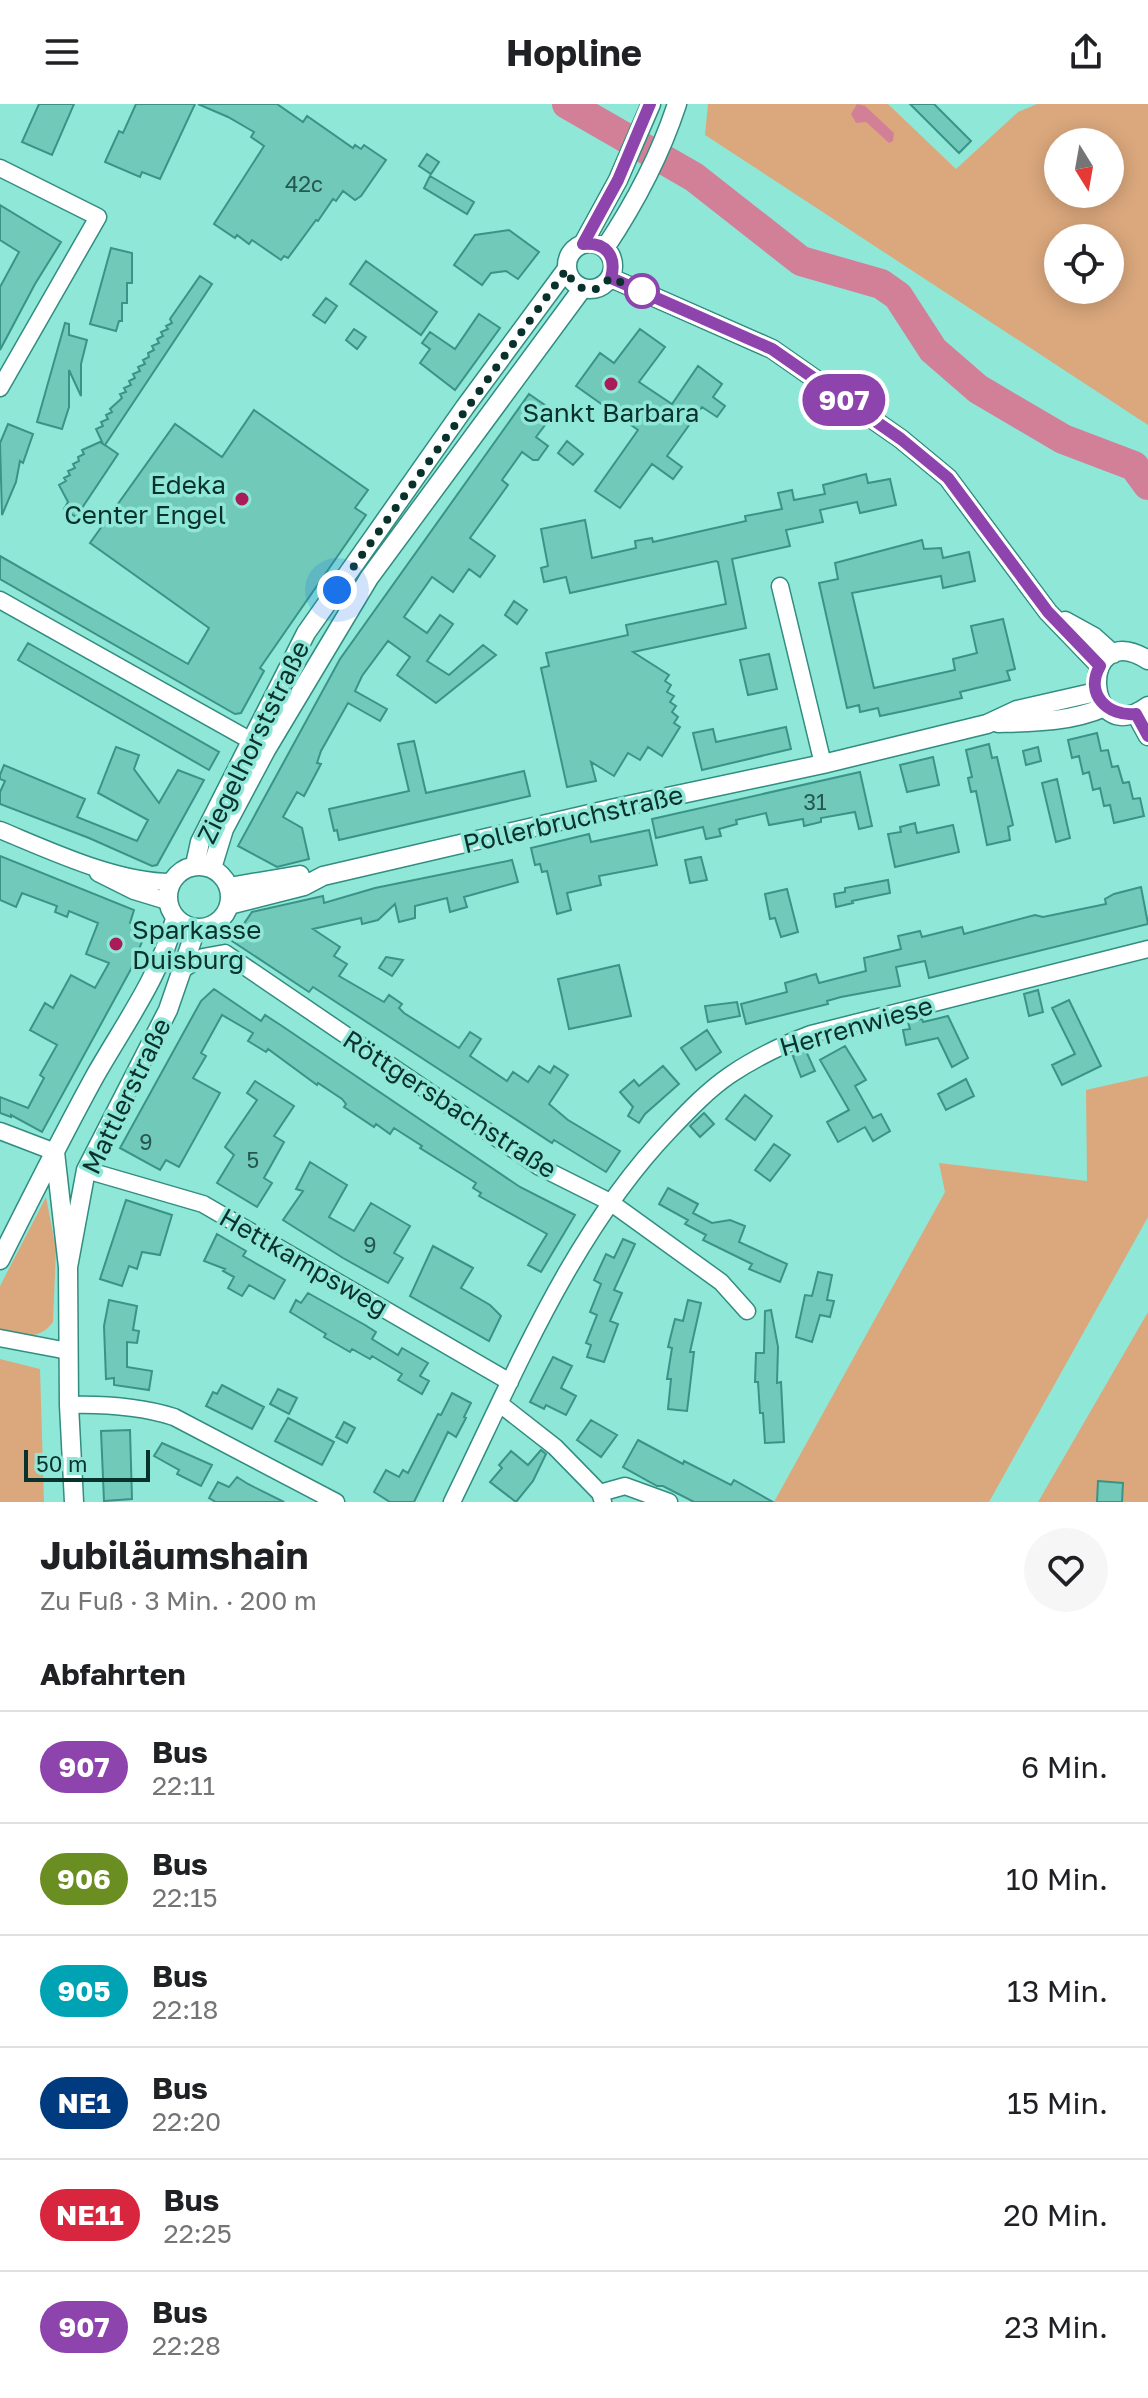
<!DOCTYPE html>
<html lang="de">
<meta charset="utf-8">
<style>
body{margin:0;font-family:"Golos Text",sans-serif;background:#f6f6f6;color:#202124;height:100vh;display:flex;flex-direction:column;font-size:30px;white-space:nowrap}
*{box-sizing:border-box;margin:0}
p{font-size:26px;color:#757577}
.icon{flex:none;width:44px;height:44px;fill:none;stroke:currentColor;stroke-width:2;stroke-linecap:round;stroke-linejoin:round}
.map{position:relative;height:1398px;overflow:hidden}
.details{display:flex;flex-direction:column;background:#fff;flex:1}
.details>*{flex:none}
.badge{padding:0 16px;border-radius:26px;font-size:28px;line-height:52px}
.needle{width:52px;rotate:169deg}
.buttons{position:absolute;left:1044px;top:24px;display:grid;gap:16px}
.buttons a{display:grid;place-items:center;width:80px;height:80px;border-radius:50%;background:#fff;box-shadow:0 4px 20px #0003;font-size:40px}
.scale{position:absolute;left:24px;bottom:20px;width:126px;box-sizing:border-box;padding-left:8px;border:4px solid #0a322c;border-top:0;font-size:22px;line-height:28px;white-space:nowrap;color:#0a322c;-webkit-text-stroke:6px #8fe7d8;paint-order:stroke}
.you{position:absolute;width:40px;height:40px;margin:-20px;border:6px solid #fff;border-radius:50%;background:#1a73e8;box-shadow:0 0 0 12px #1a73e833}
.map>.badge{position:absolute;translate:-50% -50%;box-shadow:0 0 0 4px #fff}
h2{padding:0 40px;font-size:30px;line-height:72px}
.round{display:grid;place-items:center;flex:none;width:84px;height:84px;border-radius:42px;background:#f6f6f6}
.head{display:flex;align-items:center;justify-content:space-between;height:136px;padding:0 40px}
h1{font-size:38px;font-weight:700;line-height:60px}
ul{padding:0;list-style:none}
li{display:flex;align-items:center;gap:24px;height:112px;padding:0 40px;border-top:2px solid #e0e0e0}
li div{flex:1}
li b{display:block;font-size:30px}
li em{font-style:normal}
li .badge{min-width:88px;font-weight:700;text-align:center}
header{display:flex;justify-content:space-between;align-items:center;height:104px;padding:0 40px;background:#fff;font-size:36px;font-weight:700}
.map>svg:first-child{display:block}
.green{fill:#dba87d;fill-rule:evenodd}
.water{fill:#d28097}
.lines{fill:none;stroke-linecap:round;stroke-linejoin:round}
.river{stroke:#d28097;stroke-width:30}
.building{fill:#71c9ba;stroke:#399487;stroke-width:2}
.minor-casing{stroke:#318d80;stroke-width:19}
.tertiary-casing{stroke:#318d80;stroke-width:21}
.minor{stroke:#fff;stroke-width:16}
.tertiary{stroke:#fff;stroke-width:18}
.line-casing{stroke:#fff;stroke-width:18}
.line{stroke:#8e44ad;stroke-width:12}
.walk{stroke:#0a322c;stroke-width:8;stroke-dasharray:0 14.4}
.stop-dot{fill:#fff;stroke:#8e44ad;stroke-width:4}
.poi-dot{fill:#aa1c59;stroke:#8fe7d8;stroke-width:3}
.labels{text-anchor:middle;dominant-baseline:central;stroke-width:7;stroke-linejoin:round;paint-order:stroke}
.number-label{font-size:22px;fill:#245850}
.poi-label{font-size:26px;fill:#0a322c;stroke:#8fe7d8}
.street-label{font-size:26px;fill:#0a322c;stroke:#8fe7d8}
</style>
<header><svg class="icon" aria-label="menu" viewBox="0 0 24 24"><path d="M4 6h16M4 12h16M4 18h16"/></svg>Hopline<svg class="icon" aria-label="share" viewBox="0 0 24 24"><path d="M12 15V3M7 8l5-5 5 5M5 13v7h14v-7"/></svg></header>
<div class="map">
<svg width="1148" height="1398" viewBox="0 0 1148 1398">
<rect width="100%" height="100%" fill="#8fe7d8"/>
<path class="green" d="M708,0H888L956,65L1018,8L1037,0H1148V321L705,31ZM1058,38H1110V90H1058ZM1058,134H1110V186H1058Z
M1148,972V1113L989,1398H774L945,1088L939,1059L1087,1077L1086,986Z
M46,1093L56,1145L53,1218C38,1238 21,1231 0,1226V1182Z
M1148,1208V1398H1038Z
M0,1255L40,1265L44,1398H0Z"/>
<path class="water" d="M857,0L865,2L894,29L893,37L889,39L866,18L856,19L851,10Z"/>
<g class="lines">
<path class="river" d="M567,0L694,73L801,157L881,180L898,192L933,246L978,285L1063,335L1134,362L1148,381"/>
</g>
<path class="building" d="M39,0H74L52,51L22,38Z
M136,0H195L160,75L142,68L140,73L105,58L119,27L123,29Z
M198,0H277L303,18L307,12L353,44L355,41L361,45L364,41L386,56L361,92L355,96L343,87L336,97L333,95L318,117L316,116L288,154L284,152L281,156L252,136L249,140L237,131L235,134L214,120L264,42L251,33L254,28L228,13Z
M910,0H934L971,37L959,49Z
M427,50L439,58L431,70L419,62Z
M430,72L474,98L467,110L424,84Z
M0,101L61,138L35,180L0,246V183L19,148L0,136Z
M509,126L539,148L518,175L506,167L491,169L482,181L454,161L475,131Z
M111,144L132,149V179H127V199H122V217H119L116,227L90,220Z
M366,157L437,208L421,231L350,180Z
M200,172L212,180L105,341L118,350L76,413L64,405L68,398L59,381L66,377L64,374L70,371L68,367L75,364L73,360L79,357L78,353L84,350L82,346L100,338L103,340L96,325L103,322L101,318L108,315L106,311L112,308L110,305L122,294L120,290L126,288L124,284L131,281L129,277L135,274L133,270L140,267L138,263L145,260L143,256L149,253L148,249L154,246L152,242L159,239L157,235L163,232L161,228L168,225L166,222L172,219L170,215Z
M326,194L337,202L325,219L313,211Z
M479,210L500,224L455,286L420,259L430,245L422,239L430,228L455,245Z
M65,219L69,220V231L87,236L81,260V292L69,266V303L62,325L37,318Z
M354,225L366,233L357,245L346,236Z
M640,225L665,243L639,278L672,300L698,262L722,280L713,293L725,302L717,313L702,303L667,352L682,363L673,375L652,360L620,404L595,387L638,326L576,282L600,249L614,259Z
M529,290L555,308L536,333L548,342L538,356H533L522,348L502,376L508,381L470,434L495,452L480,473L469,465L453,488L432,473L404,513L427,529L440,511L453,520L427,557L449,571L483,541L496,551L436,599L397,571L410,553L388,537L362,572L355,587L387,605L380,617L348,599L321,647L317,659L321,660L304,692L297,688L283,713L302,724L309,755L277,763L238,742L340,555Z
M254,306L368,386L355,404L366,411L260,564L264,567L241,609L235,610L0,475V452L188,560L209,524L90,439L175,320L222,353Z
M8,320L33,330L23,359L20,357L16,378L2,411L0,339Z
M567,337L583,350L573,361L558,349Z
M866,370L868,379L890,375L896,401L860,409L857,398L820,406L823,418L786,426L790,442L732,455L746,524L633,548L669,571L665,577L671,581L667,588L674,592L670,598L676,602L672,608L678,613L674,619L680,623L662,652L648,643L640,656L628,649L614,672L591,658L596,677L567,683L541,564L549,562L546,549L628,531L626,521L726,500L718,458L716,457L570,489L566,473L544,478L541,464L548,462L541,425L585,416L592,454L636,444L635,437L652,434L653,438L746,417L745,412L782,405L778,389L792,386L794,396L825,390L823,381Z
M922,436L924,445L941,444L943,454L969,448L975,477L943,484L941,472L852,489L874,584L955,566L953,555L977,549L971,522L1003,515L1015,565L1007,567L1010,576L960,588L962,594L904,607L880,612L878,604L860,608L859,601L847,604L819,479L838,475L835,459Z
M514,497L527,506L517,520L505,511Z
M28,539L219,648L209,666L18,556Z
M769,550L777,585L748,591L740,556Z
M786,623L791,645L702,666L693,629L713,625L716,638Z
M1097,629L1101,647L1108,646L1112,663L1118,662L1123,679L1129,678L1133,695L1140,694L1144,712L1114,719L1110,701L1104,702L1100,684L1093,686L1089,668L1083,670L1079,652L1072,654L1068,636Z
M414,637L426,689L524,667L530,692L339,736L337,726L334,727L329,705L409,687L398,640Z
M989,640L992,654L997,653L1013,721L1008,723L1010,736L987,741L976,687L971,688L968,674L972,673L966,646Z
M116,643L139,651L134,665L159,699L178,666L204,676L157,761L152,762L89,734L0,700V688L5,677L0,675V671L4,661L85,695L77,713L137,737L148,716L98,689Z
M1038,643L1041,657L1026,661L1023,647Z
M933,653L939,681L907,688L900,661Z
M860,668L872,722L859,725L855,708L821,714V718L804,722L803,715L769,721L766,709L736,716L737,720L719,725L721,732L706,735L703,723L656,734L652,715Z
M1057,675L1070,734L1056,738L1042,679Z
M915,719L917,729L953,721L959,748L895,763L888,730L901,728L900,723Z
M649,726L657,761L599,772L601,781L567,789L571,806L557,810L547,767L542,768L540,760L535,761L531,744L589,730L591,738Z
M0,752L134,806L130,819L147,825L131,865L42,1028L11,1011V1013L0,1009V993L28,1004L44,974L40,971L57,941L30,926L45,899L53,904L71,871L95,884L109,859L86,850L98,819L69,807L67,813L55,808L57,802L22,789L16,803L0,796Z
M701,753L707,776L690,779L685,756Z
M512,756L518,778L464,793L467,803L450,808L447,794L415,802V814L399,818L395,800L378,816L362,820L361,814L313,825L340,843L334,852L347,860L339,872L384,898L389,891L402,900L399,904L404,909L459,944L470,928L481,935L470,952L507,977L513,968L528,978L539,962L550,969L554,962L568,971L549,1000L568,1016L620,1047L606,1068L554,1036L552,1039L313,883L309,888L232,837L252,808L323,792L324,799L375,784Z
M888,776L890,789L852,797L853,799L836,803L834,790L845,788V784Z
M1141,783L1148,820L929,874L925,857L896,863L900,882L841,893L827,897L828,900L746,920L741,900L787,888L785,879L816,870L819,879L866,867L864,854L901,845L898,832L920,827L922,833L962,823L964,830L1035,811L1043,813L1106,800L1105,795L1114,790Z
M787,785L798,828L781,833L775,814L770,815L765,790Z
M386,853L403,856L392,872L379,864Z
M619,861L631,912L569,925L558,875Z
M214,885L261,917L265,911L282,922L520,1083L575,1111L541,1168L528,1161L547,1130L479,1092L481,1089L473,1084L476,1079L420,1044L422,1042L394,1024L390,1030L376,1020L374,1023L344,1003L346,1000L342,995L318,979L317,981L268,945L266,948L248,937L253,929L222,911L201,949L206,952L193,974L220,989L179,1063L166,1056L160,1066L120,1044L201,897Z
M1038,886L1043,908L1029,912L1024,890Z
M1069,896L1101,962L1062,981L1052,961L1075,950L1052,904Z
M737,898L740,912L708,918L705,902Z
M948,912L968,954L952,963L938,934L906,941L903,926L910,925L908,918L922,915L923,918Z
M707,926L721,948L696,966L681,944Z
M845,942L866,976L855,982L873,1014L881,1010L890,1027L873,1037L865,1023L838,1038L827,1018L849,1006L820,956Z
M806,947L815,967L801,973L793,952Z
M663,962L679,980L645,1010L639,1019L628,1012L633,1003L620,988L634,976L639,982Z
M966,975L974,992L946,1006L938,990Z
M255,977L294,1002L274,1032L284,1038L264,1074L272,1079L257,1103L217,1079L234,1051L225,1043L257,996L247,989Z
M745,991L772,1012L755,1036L726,1015Z
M704,1009L714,1020L700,1033L690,1022Z
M774,1040L790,1051L770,1077L755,1066Z
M310,1058L347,1081L329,1113L354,1127L371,1099L410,1122L394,1149L403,1154L388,1179L343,1154L283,1116L303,1087L296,1085Z
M668,1084L698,1100L693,1109L712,1119L730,1116L745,1122L739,1138L787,1160L780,1178L749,1165L752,1160L703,1136L706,1131L685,1120L688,1116L659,1100Z
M126,1096L172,1111L160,1151L142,1148L137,1165L129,1162L122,1182L100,1175Z
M217,1130L246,1147L243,1152L285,1176L274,1195L249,1181L242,1192L228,1184L234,1173L223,1167L225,1165L204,1157Z
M623,1135L635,1140L614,1186L622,1189L610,1217L618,1220L604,1258L587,1253L591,1241L586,1239L597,1211L590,1208L601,1180L594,1176L606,1150L614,1154Z
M433,1142L473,1164L461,1184L490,1201L501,1212L489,1237L410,1192Z
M818,1168L832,1171L827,1196L834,1197L830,1213L820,1211L812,1238L796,1233L805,1191L812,1192Z
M308,1189L365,1221L376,1228L372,1235L398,1251L402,1244L428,1259L420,1272L429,1277L422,1290L398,1276L402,1270L372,1252L370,1255L352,1245L350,1248L324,1233L326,1230L290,1208L296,1196L301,1199Z
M109,1196L137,1202L133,1226L139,1227L137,1239L127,1238V1263L152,1267L149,1286L114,1281V1274L106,1275L104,1222Z
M688,1196L701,1199L690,1248H694L687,1307L668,1305L671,1275H667L672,1244L668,1243L675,1215L683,1217Z
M771,1206L778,1243L777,1279L781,1278L784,1338L765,1339L763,1309H760L758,1278H755L756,1249H764L765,1207Z
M553,1253L572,1262L561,1284L576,1292L566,1311L546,1301L544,1305L530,1298Z
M222,1281L264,1303L252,1325L206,1302L213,1288L217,1290Z
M278,1285L297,1294L289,1310L270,1300Z
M452,1289L471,1299L464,1313L466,1314L456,1333L448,1328L414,1398H390L374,1388L386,1366L399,1373L403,1366L408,1369L438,1310L441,1311Z
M288,1314L334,1338L322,1361L275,1337Z
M591,1316L617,1331L601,1353L577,1336Z
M344,1318L355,1324L347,1339L336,1333Z
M130,1326L132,1395L104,1397L101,1327Z
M638,1336L683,1360L684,1357L731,1381L734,1376L773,1398H694L663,1382H657L623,1363Z
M162,1339L212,1361L201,1382L177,1370L179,1366L154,1352Z
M541,1346L546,1350L533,1377L516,1398L490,1378L502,1364L499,1361L511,1347L528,1361Z
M237,1373L248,1380L284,1398H216L209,1394L218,1378L229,1383Z
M1098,1377L1123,1379L1122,1398H1097Z"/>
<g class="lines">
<defs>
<path id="minor" d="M0,64L98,113L0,284
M780,482L823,660
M0,496L262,643
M0,726C51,747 116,778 171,778
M98,769L134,787L167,797
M183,865L203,853L225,849L538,1062L610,1098L721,1178L747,1207
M0,1027L55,1048
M86,1066L203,1100L510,1278
M0,1234L68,1247
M500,1300L555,1343L600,1389L603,1398
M69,1301C105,1300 139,1302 174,1313L336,1398
M600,1389L625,1382L669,1398
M452,1398C515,1270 571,1129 671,1025C689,1006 708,986 730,971C755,954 782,941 811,930L1148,845"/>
<path id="tertiary" d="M567 162a23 23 0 1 1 46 0a23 23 0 1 1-46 0Z
M583,140L618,76L651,0
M605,144C635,99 660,52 677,0
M611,174L772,245L901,335L948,374L1048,508L1100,562
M1065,517L1094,533L1113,550
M1148,556C1077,512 1083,649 1148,602
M1136,610L1148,632
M998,619C1035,618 1070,618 1105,603
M195,761L200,738L306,529L465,303L566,166
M168 793a31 31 0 1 1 62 0a31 31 0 1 1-62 0Z
M212,764L224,725L266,646L369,474L582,185
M229,783L300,771
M229,801L304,782L323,772L611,705L823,660L987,620L1017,606L1096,588
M55,1048L68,1163L69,1301L74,1398
M0,1156C31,1094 62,1032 95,972C124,921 160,872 175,815
M68,1163L86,1066L168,906L196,825"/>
</defs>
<use href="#minor" class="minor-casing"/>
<use href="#tertiary" class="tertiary-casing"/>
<use href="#minor" class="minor"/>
<use href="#tertiary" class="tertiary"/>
</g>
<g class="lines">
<defs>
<path id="line" d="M650,0L618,76L583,140C606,138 617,152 611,174L772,245L901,335L948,374L1048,508L1100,562C1084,590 1108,613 1136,610L1148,632"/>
</defs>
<use href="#line" class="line-casing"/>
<use href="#line" class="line"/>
<path class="walk" d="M337,486L566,166C573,180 580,187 596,185L611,174L648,190L642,187"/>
</g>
<circle class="stop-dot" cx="642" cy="187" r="16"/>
<g class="poi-dot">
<circle cx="611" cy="280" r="8"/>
<circle cx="242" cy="395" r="8"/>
<circle cx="116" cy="840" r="8"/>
</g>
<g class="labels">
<g class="number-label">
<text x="304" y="79">42c</text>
<text x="815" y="697">31</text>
<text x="146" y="1037">9</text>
<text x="253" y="1055">5</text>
<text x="370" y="1140">9</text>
</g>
<g class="poi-label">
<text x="611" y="308">Sankt Barbara</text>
<text x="226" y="380" text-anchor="end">Edeka<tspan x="226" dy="30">Center Engel</tspan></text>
<text x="132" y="825" text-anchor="start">Sparkasse<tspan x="132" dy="30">Duisburg</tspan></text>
</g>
<g class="street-label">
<text transform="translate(253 638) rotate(-64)">Ziegelhorststraße</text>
<text transform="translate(573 715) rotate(-13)">Pollerbruchstraße</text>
<text transform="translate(856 922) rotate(-16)">Herrenwiese</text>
<text transform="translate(126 992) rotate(-64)">Mattlerstraße</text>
<text transform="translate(450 1000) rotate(33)">Röttgersbachstraße</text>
<text transform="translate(304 1158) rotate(30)">Hettkampsweg</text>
</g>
</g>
</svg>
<div class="buttons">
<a><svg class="needle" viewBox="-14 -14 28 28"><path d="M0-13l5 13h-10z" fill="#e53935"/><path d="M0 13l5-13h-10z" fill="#757577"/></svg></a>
<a><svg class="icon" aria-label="locate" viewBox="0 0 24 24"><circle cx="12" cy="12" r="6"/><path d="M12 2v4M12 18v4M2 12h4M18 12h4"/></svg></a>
</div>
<div class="scale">50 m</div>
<div class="you" style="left:337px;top:486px"></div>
<b class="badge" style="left:844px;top:296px;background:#8e44ad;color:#fff">907</b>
</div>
<section class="details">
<div class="head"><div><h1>Jubiläumshain</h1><p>Zu Fuß · 3 Min. · 200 m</p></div><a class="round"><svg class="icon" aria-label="heart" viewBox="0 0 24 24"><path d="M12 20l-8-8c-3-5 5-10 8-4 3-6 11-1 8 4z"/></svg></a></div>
<h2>Abfahrten</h2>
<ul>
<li><span class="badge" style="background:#8e44ad;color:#fff">907</span><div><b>Bus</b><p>22:11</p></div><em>6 Min.</em></li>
<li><span class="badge" style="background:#6b8e23;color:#fff">906</span><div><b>Bus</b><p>22:15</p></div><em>10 Min.</em></li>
<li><span class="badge" style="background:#00a3b4;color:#fff">905</span><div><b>Bus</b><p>22:18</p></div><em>13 Min.</em></li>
<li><span class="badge" style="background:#003b80;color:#fff">NE1</span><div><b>Bus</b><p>22:20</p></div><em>15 Min.</em></li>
<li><span class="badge" style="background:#d7263d;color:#fff">NE11</span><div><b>Bus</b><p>22:25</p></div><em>20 Min.</em></li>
<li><span class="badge" style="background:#8e44ad;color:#fff">907</span><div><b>Bus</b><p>22:28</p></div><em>23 Min.</em></li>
</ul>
</section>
